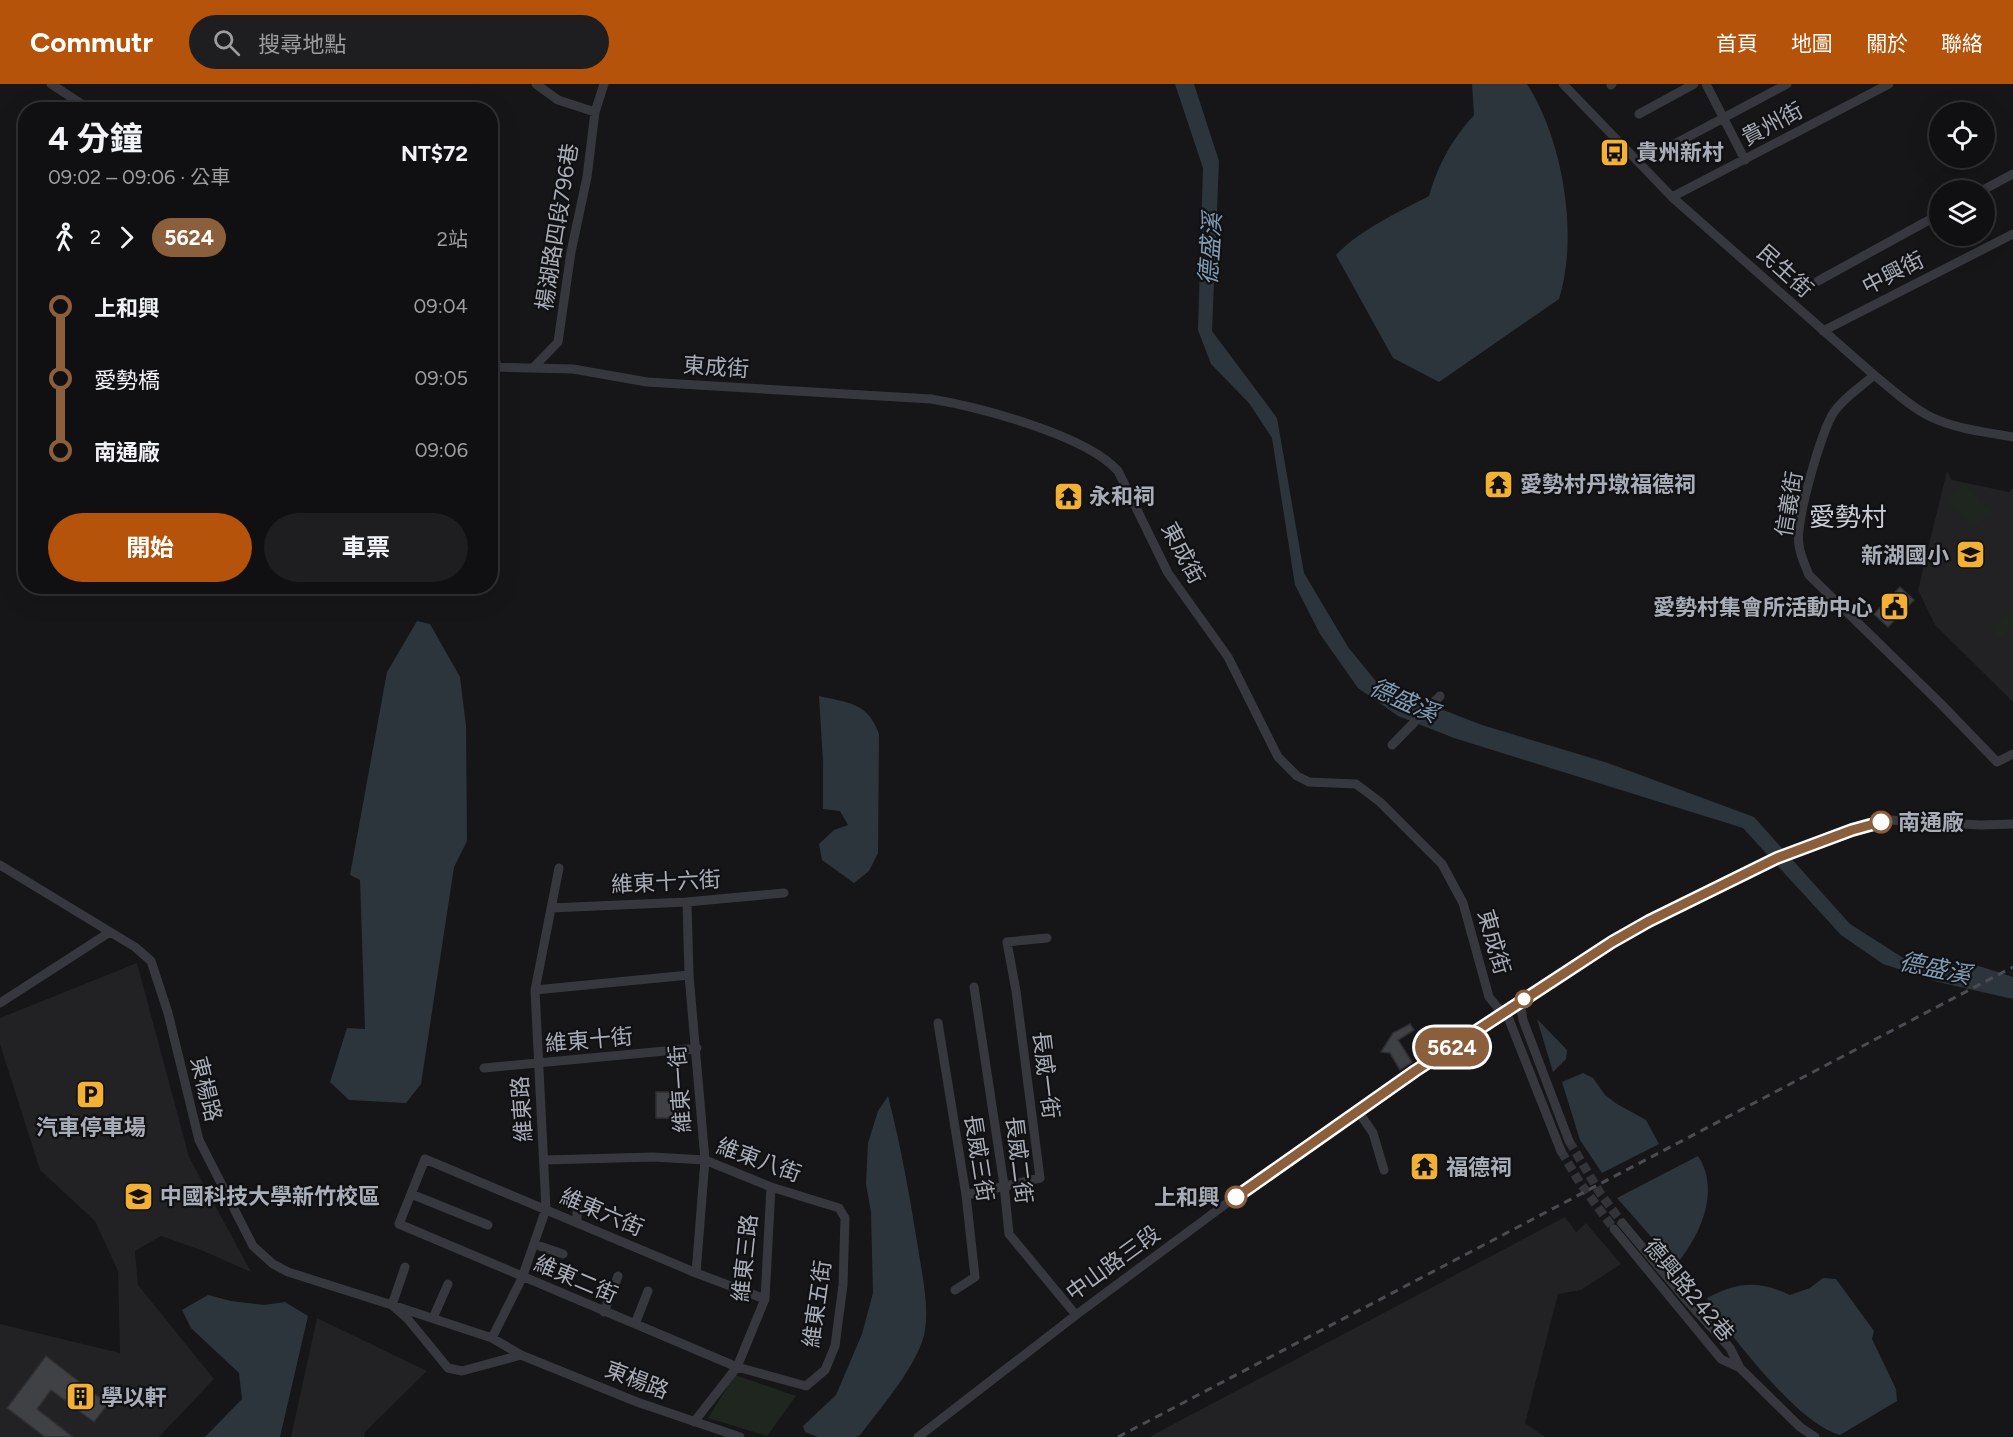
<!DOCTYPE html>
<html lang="zh-TW">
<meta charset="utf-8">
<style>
body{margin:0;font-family:Figtree,"Noto Sans TC",sans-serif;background:#1e1e20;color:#f1f3f6;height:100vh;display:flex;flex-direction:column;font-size:22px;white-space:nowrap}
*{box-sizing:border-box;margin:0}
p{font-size:20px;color:#9c9d9f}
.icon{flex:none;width:33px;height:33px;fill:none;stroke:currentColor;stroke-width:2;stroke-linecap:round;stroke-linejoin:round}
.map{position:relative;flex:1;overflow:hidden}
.drawer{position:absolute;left:18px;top:18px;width:480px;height:492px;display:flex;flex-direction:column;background:#101012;border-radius:24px;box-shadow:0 6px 24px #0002,0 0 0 2px #303032}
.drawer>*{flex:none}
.badge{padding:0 12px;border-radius:20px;font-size:21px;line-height:39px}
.tools{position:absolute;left:1929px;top:18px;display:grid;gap:12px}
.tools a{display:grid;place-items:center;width:66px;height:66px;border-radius:50%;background:#101012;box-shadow:0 6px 24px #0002,0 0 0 2px #303032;font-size:30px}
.map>.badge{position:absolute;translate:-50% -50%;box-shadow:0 0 0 3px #fff}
.legs{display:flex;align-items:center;gap:9px;height:66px;padding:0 30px;font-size:20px}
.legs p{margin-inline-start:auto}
.overview{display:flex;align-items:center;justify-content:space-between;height:102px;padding:0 30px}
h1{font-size:33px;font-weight:700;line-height:45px}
.action{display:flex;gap:12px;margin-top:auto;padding:12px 30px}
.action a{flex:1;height:69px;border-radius:36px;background:#b45309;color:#fff;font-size:24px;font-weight:700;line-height:69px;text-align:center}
.action a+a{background:#1e1e20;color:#f1f3f6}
ul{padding:0 30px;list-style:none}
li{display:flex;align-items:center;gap:21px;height:72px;font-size:22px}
li i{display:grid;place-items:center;width:9px;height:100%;margin:0 8px;background:currentColor}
li i::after{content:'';width:15px;height:15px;margin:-8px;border:4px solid;border-radius:50%;background:#101012}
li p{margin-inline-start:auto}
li:first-child i{background:linear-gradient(#0000 50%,currentColor 0)}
li:last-child i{background:linear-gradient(currentColor 50%,#0000 0)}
header{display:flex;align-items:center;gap:36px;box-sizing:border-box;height:84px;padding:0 30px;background:#b45309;color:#fff}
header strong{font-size:28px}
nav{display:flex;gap:33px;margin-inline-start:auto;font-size:21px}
.search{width:420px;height:54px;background:#1e1e20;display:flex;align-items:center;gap:15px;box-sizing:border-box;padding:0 21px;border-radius:33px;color:#9c9d9f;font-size:22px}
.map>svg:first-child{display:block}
.built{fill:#222225}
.green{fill:#1e261f}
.water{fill:#2c353c}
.building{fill:#404145;stroke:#303034;stroke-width:1.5}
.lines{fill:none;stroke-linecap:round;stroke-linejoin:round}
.minor-tunnel{stroke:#333438;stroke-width:9;stroke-dasharray:9 4.5;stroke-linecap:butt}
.minor{stroke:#37383d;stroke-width:9}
.rail{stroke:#4a4c52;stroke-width:3;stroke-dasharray:8 6;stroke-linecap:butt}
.line-1-casing{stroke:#fff;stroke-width:14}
.line-1{stroke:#8b5e3c;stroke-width:9}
.stop-1-dot{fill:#fff;stroke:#8b5e3c;stroke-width:3}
.labels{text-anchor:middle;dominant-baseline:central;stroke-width:4.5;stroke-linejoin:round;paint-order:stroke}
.street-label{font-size:22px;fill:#a8adb8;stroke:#111113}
.poi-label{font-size:22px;font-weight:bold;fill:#a8adb8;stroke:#111113;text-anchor:start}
.stop-label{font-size:22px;font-weight:bold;fill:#a8adb8;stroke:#111113;text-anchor:start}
.water-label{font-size:24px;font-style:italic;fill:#7f9bb3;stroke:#111113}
.quarter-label{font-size:26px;fill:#c9ccd4;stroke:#111113}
</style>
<header>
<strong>Commutr</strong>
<div class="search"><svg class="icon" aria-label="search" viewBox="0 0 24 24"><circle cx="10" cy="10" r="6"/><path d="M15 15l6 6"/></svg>搜尋地點</div>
<nav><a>首頁</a><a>地圖</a><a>關於</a><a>聯絡</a></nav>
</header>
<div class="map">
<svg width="2013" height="1353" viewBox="0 0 2013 1353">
<rect width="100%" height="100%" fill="#161618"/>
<path class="built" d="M1947,387L1952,396L2009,408L2013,404V618L1935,541L1918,506Z
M137,879L189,1073L251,1188L201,1166L161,1152L135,1167L138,1201L214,1295L159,1353H0V1240L120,1269L118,1187L95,1137L40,1086L0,960V934Z
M1565,1133L1576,1148L1586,1139L1621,1180L1581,1206L1558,1210L1525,1339L1545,1353H1149Z
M317,1234L427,1287L365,1348L364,1353H291Z"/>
<path class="green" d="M1964,400L1990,428L1973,444L1947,417Z
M2012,525L2013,543L2000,555L1991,546Z
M735,1291L796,1312L767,1352L708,1334Z"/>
<path class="water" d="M1175,0H1194L1219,77L1212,247L1277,334L1304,489L1348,563L1379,601L1482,641L1608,679L1754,733L1850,840L1908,877L1979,882L2013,893V915L1938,898L1883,880L1841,851L1743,744L1454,654L1398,632L1358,604L1320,550L1295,501L1272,354L1249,319L1211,280L1198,246L1203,84Z
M1472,0H1527C1563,56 1579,151 1559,215L1439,298L1393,274L1336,171C1361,145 1397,129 1429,112C1439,79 1451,57 1474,31Z
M417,537L430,540L460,593L466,642L467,757L454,783L421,1000L406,1019L349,1016L330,998L347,944L365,945L360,796L350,791L387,588Z
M819,612C848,619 868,618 879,650L878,769L869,787L854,799L822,776L819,760L834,746L848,741L840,727L823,725V678Z
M1537,935L1567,966L1566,975L1553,988Z
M1583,989L1593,994L1605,1011L1617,1020L1646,1036L1659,1060L1602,1089L1580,1056L1562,998Z
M888,1012C901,1063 910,1113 918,1164C922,1190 929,1220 925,1246C921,1277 880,1325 860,1351L856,1353H818L805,1348L803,1342L836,1311L862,1250L873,1209L871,1128L866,1100L868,1059L878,1027Z
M1698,1072C1721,1107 1700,1152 1676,1181L1617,1114Z
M1823,1194L1836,1195L1874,1247L1872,1255L1896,1305L1897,1317L1840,1351C1796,1338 1740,1260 1710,1224L1707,1214C1738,1198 1757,1196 1790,1211L1810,1204Z
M208,1211L231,1217L264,1221L285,1218L308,1232L280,1353H205L242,1315L239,1289L191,1244L182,1226Z"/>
<path class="building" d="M1900,503L1914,516L1888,543L1874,530Z
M1410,940L1414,946L1398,956L1412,978L1400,986L1390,969L1381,968L1393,949Z
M656,1008H679V1034H656Z
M46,1272L108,1320L94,1338L51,1306L37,1325L73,1353H45L7,1324Z"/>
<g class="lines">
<path class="minor-tunnel" d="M1569,1057L1600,1109L1622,1139
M1561,1067L1580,1099L1614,1145"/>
<path class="minor" d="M51,0L91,26
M536,0L558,16L595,28
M1563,0L1672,113L1874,291C1892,305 1910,323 1931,333C1956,345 1986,348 2013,353
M1706,0L1745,76
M1611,1L1612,0
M1639,30L1694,0
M1671,62L1787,0
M1983,106L2013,90
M1672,113L1889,0
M1818,197L1940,130
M1823,247L2013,150
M490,248L497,283
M490,283L573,285L647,298L931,315C979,323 1086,351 1118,387L1168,489L1228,573L1278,673L1297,692L1309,698L1356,700L1380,718L1442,780L1463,819L1489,913L1498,924L1506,928L1561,1067
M534,283L558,258L571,168L587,93L595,28L604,0
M1874,291C1861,303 1843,314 1834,328C1821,347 1795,439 1799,461C1800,471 1805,481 1809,491L1941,620L1997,678L2013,670
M1392,661L1440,612
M0,781L135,863L151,877L168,929L199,1056L253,1162L273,1180L288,1188L392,1221L407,1234L448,1284L462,1287L521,1271L637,1318L740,1353
M687,818L689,891L705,1076L696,1189
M551,824L687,818L784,809
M974,903L1004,1101L1009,1150L1076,1231
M535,906L689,891
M1520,918L1523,936L1569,1057
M0,919L110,848
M938,939L966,1111L975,1193L955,1206
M484,984L697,964
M1358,1027L1373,1049L1384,1086
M545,1076L653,1073L705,1076L771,1103L839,1124L845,1134L843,1201L835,1262L825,1286L806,1302L737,1283L399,1140L425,1075L696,1189L765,1215
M577,1109V1138
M411,1110L488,1141
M966,1111L1040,1094L1016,907L1007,858L1047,854
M1622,1139L1689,1219L1730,1264L1740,1284L1800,1343L1815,1353
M1614,1145L1721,1275L1740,1284
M534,1160L563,1170
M405,1183L392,1221L492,1254L521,1271
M604,1228L618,1192
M433,1234L448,1200
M635,1240L648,1207
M492,1254L522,1194L546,1125L535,906L559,784
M694,1338L737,1283L765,1215L771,1103
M918,1353L1076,1231L1250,1102L1415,987L1612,858L1649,837L1788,769L1852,746L1890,736L1981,741L2013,740"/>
<path class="rail" d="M1118,1353L2013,883"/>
</g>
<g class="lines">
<defs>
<path id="line-1" d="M1236,1113L1415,987L1612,858L1649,837L1777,774L1852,746L1881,738"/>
</defs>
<use href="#line-1" class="line-1-casing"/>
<use href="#line-1" class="line-1"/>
</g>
<defs>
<symbol id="bus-square" viewBox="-11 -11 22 22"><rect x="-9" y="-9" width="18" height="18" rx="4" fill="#f2b134" stroke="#111113"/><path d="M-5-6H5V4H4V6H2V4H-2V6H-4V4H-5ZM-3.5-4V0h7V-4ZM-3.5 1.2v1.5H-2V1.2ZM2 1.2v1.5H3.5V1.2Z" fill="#111"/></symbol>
<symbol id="temple-square" viewBox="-11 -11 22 22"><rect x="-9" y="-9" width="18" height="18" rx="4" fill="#f2b134" stroke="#111113"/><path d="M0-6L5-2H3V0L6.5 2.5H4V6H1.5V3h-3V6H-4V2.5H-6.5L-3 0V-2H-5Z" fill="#111"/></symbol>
<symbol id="school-square" viewBox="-11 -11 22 22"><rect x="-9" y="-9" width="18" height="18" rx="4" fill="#f2b134" stroke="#111113"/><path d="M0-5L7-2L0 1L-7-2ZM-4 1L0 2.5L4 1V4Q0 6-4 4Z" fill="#111"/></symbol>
<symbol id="civic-square" viewBox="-11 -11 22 22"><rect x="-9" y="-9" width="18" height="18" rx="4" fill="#f2b134" stroke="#111113"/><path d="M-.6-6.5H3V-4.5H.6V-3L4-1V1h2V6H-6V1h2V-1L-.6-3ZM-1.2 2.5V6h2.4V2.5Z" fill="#111"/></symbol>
<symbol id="parking-square" viewBox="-11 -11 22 22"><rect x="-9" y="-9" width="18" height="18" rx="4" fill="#f2b134" stroke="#111113"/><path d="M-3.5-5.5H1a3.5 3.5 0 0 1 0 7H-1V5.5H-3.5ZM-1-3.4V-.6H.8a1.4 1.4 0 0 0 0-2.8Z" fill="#111"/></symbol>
<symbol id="university-square" viewBox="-11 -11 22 22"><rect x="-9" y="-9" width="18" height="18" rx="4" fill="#f2b134" stroke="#111113"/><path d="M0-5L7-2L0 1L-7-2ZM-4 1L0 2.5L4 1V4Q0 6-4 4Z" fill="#111"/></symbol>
<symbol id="building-square" viewBox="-11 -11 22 22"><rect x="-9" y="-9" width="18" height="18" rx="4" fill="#f2b134" stroke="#111113"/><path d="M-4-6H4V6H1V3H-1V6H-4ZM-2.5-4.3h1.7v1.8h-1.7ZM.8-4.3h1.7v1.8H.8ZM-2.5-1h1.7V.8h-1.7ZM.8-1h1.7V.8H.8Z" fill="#111"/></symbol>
</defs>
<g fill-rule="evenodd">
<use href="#bus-square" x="1598" y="52" width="33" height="33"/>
<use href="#temple-square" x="1482" y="384" width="33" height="33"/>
<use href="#temple-square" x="1052" y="396" width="33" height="33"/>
<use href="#school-square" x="1954" y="454" width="33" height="33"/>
<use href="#civic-square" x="1878" y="506" width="33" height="33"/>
<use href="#parking-square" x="74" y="994" width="33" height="33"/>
<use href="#temple-square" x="1408" y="1066" width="33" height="33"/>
<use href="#university-square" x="122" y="1096" width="33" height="33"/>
<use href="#building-square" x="64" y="1296" width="33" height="33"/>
</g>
<g class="stop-1-dot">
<circle cx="1881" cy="738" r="10"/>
<circle cx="1524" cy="915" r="8"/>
<circle cx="1236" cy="1113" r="10"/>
</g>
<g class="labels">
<g class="street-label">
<text transform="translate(1772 40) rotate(-28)">貴州街</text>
<text transform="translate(557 143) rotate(-81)">楊湖路四段796巷</text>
<text transform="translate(1785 187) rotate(42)">民生街</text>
<text transform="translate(1893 189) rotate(-27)">中興街</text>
<text transform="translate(716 283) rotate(4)">東成街</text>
<text transform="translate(1789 420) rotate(-80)">信義街</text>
<text transform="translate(1183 469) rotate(62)">東成街</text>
<text transform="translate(666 798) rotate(-3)">維東十六街</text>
<text transform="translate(1494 858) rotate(74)">東成街</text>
<text transform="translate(589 956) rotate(-5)">維東十街</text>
<text transform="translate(1046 991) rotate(83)">長威一街</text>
<text transform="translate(206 1005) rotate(76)">東楊路</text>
<text transform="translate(680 1005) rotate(-94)">維東一街</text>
<text transform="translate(522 1025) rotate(-94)">維東路</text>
<text transform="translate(979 1074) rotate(81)">長威三街</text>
<text transform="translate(759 1076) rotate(20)">維東八街</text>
<text transform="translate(1019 1076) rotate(83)">長威二街</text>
<text transform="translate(602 1128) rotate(23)">維東六街</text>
<text transform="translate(745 1174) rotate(-84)">維東三路</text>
<text transform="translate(1113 1179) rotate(-36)">中山路三段</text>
<text transform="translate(576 1195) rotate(23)">維東二街</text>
<text transform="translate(1689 1206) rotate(50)">德興路242巷</text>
<text transform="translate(817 1220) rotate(-82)">維東五街</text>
<text transform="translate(637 1296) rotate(21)">東楊路</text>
</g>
<g class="poi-label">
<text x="1636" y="68">貴州新村</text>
<text x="1520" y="400">愛勢村丹墩福德祠</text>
<text x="1089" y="412">永和祠</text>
<text x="1949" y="471" text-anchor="end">新湖國小</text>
<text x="1873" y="523" text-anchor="end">愛勢村集會所活動中心</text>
<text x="91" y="1043" text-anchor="middle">汽車停車場</text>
<text x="1446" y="1083">福德祠</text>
<text x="160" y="1112">中國科技大學新竹校區</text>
<text x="101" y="1313">學以軒</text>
</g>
<g class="stop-label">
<text x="1898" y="738">南通廠</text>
<text x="1220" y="1113" text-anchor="end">上和興</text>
</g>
<g class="water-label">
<text transform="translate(1210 165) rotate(-86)">德盛溪</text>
<text transform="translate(1404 616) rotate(24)">德盛溪</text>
<text transform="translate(1935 884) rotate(12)">德盛溪</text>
</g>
<g class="quarter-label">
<text x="1848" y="433">愛勢村</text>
</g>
</g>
</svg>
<div class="tools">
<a><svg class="icon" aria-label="locate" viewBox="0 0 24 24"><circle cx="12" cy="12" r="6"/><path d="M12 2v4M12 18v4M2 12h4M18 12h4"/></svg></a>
<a><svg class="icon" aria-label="layers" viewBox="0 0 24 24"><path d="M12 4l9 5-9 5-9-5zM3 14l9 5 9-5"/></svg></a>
</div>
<b class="badge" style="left:1452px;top:963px;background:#8b5e3c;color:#fff">5624</b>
<section class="drawer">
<div class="overview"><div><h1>4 分鐘</h1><p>09:02 – 09:06 · 公車</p></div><b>NT$72</b></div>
<div class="legs"><svg class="icon" aria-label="walk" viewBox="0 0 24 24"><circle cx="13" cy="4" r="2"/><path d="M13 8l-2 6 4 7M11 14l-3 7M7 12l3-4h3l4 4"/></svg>2<svg class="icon" aria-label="forward" viewBox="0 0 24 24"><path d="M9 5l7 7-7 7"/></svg><b class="badge" style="background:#8b5e3c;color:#fff">5624</b><p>2站</p></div>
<ul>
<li><i style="color:#8b5e3c"></i><b>上和興</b><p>09:04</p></li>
<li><i style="color:#8b5e3c"></i><span>愛勢橋</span><p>09:05</p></li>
<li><i style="color:#8b5e3c"></i><b>南通廠</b><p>09:06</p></li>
</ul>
<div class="action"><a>開始</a><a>車票</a></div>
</section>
</div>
